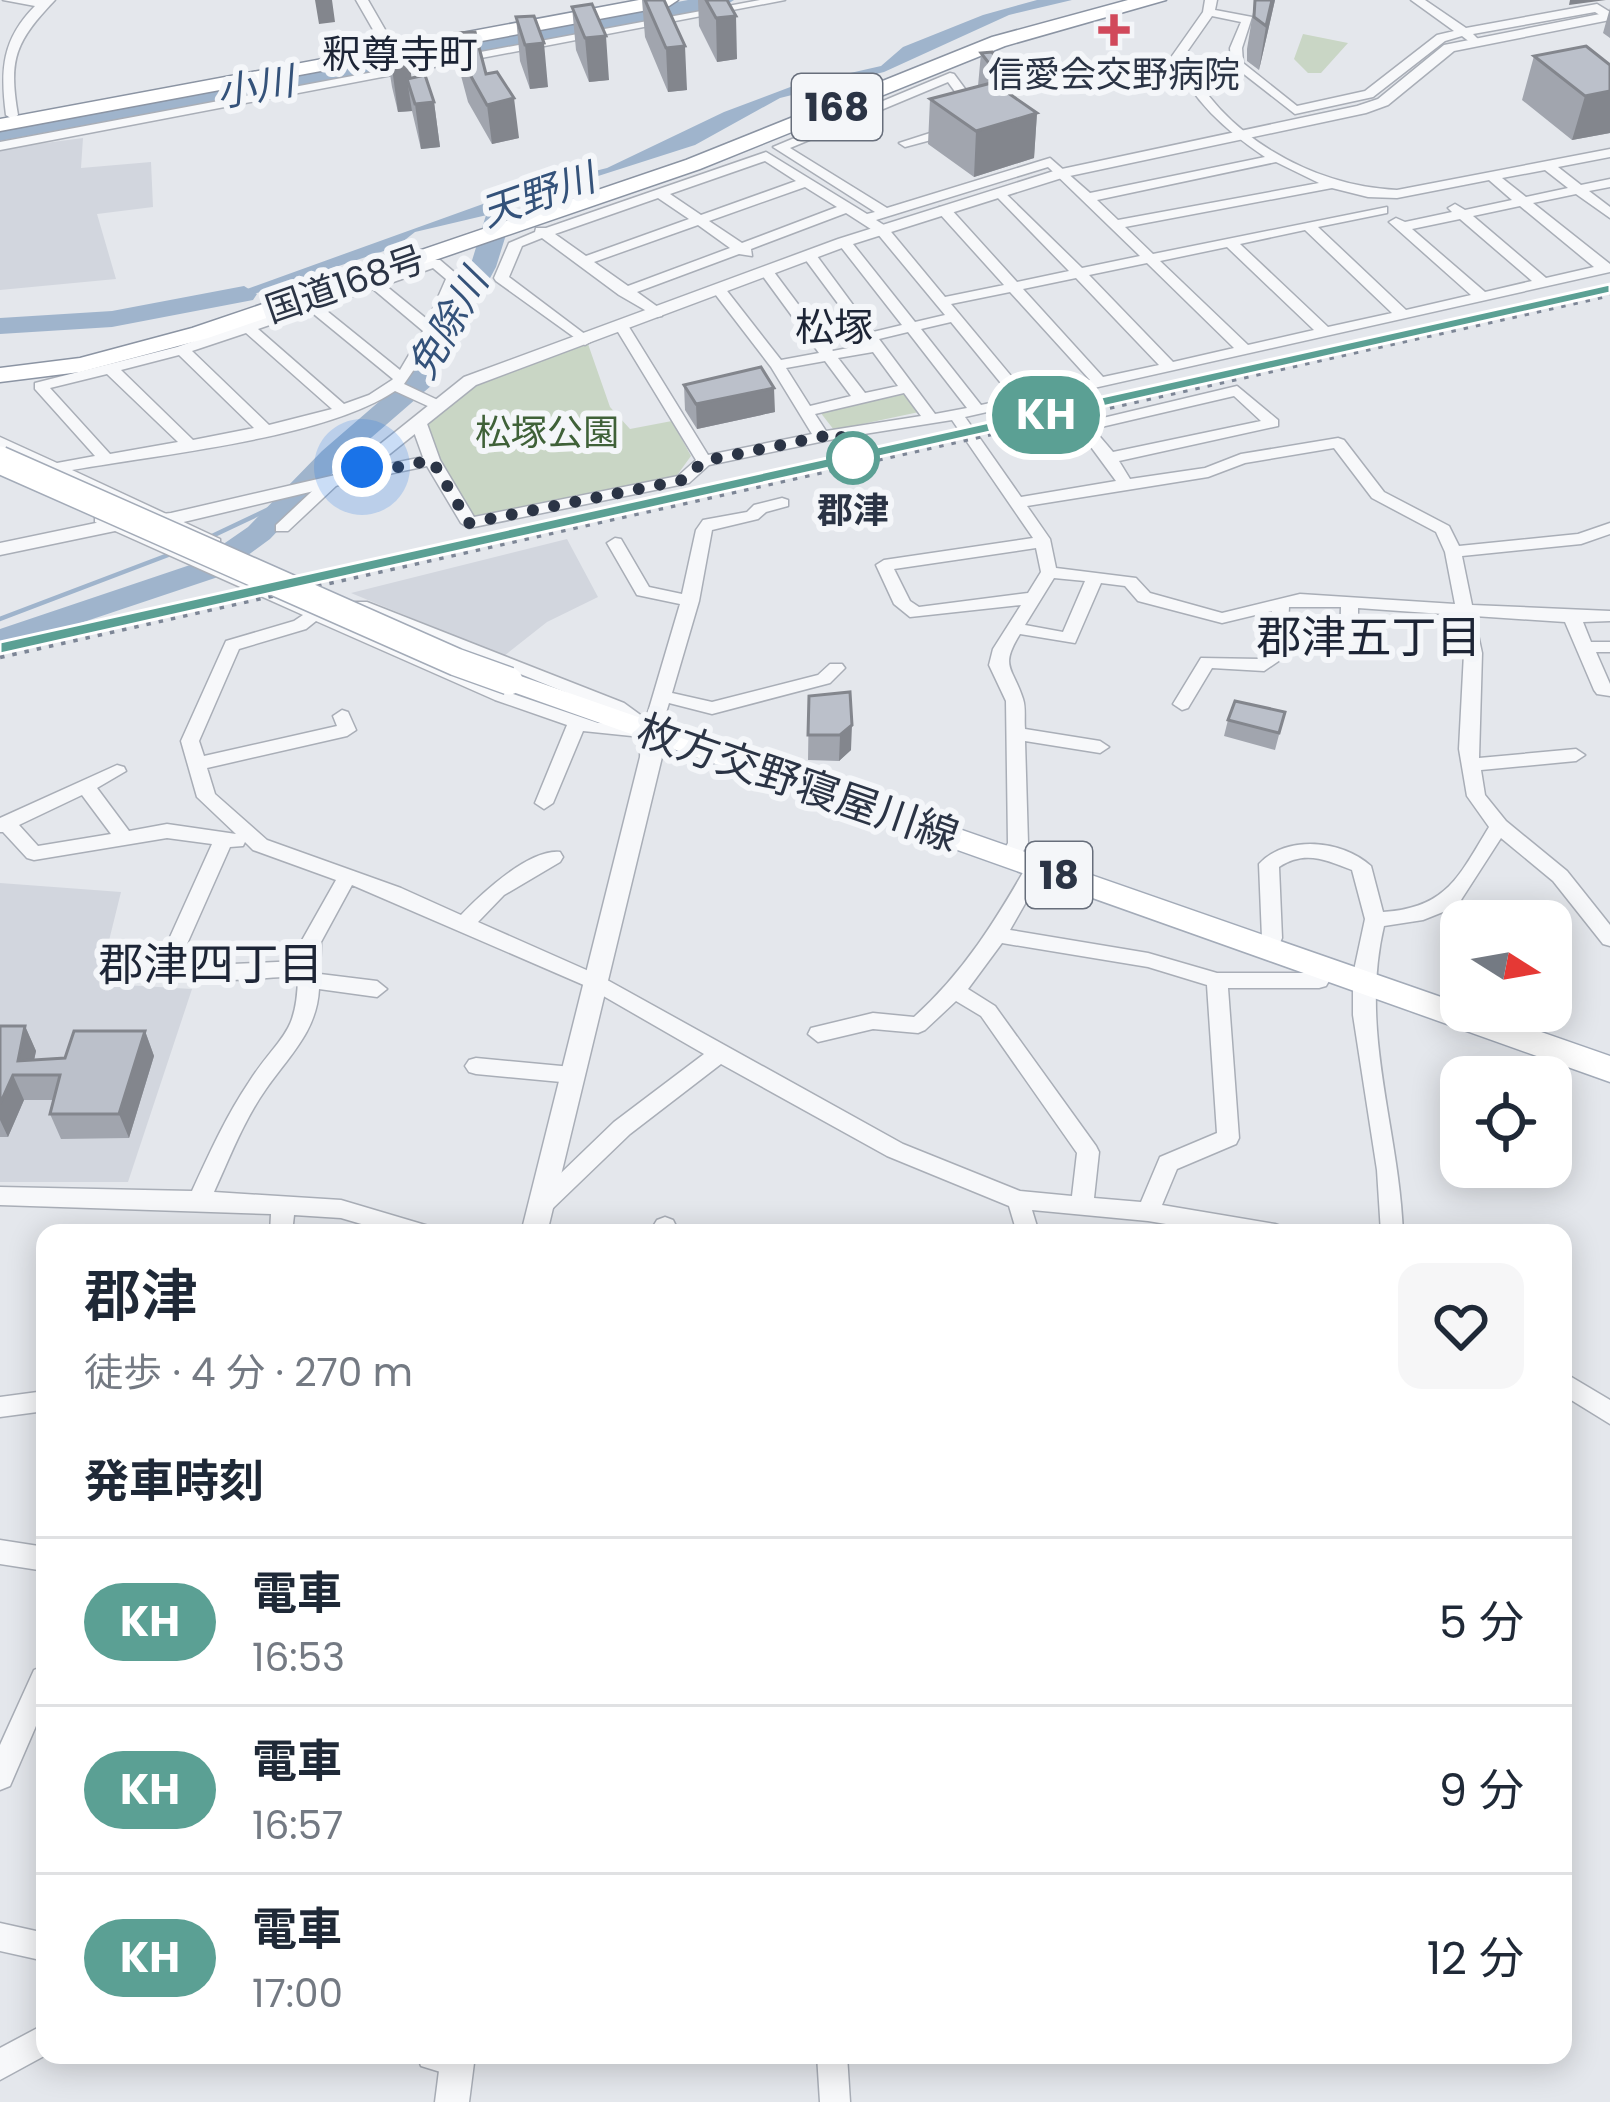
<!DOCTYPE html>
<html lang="ja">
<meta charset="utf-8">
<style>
body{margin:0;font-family:Poppins,"Noto Sans JP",sans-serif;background:#f6f6f7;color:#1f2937;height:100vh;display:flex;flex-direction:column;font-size:45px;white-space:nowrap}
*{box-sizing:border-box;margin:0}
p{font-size:39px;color:#747a83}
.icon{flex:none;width:66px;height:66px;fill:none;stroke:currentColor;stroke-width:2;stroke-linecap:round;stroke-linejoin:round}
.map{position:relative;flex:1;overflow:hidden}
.drawer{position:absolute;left:36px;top:1224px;width:1536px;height:840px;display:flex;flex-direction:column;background:#fff;border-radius:24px;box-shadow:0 6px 30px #0003}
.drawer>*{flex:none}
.badge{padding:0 24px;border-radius:39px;font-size:42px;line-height:78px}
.needle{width:78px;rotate:101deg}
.controls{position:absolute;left:1440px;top:900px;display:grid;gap:24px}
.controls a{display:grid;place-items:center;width:132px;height:132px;border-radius:24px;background:#fff;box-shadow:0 6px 30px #0003;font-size:60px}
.you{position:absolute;width:60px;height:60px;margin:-30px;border:9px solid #fff;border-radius:50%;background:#1a73e8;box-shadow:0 0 0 18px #1a73e833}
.map>.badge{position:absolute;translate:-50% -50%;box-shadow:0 0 0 6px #fff}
h2{padding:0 48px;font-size:45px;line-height:108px}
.round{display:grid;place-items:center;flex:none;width:126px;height:126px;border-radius:24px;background:#f6f6f7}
.headline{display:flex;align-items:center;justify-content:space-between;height:204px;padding:0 48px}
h1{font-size:57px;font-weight:600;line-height:90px}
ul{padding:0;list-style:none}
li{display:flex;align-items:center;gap:36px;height:168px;padding:0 48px;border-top:3px solid #e0e1e3}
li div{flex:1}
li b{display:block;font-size:45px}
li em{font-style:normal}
li .badge{min-width:132px;font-weight:700;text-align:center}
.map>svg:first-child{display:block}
.built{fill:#d2d6de}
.green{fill:#c9d6c5}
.water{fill:#9fb4cc}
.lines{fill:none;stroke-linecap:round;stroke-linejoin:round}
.stream{stroke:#9fb4cc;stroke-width:4.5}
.river{fill:#9fb4cc;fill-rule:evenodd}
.minor-casing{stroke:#a9aeb7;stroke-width:3}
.tertiary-casing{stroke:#a9aeb7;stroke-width:3}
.primary-casing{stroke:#a3abb8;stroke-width:3}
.trunk-casing{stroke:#8b94a3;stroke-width:3}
.minor{fill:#f7f8fa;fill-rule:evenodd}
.tertiary{fill:#f7f8fa;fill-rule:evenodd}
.primary{fill:#fff;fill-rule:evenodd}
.trunk{fill:#fff;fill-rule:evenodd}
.rail{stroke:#7d8696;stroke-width:4.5;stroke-dasharray:4.5 8;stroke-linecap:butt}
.primary-bridge-casing{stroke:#a3abb8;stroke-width:30;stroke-linecap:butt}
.primary-bridge{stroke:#fff;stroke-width:27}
.wall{fill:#a1a5ae}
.shaded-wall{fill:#83868d}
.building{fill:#bbc0ca;stroke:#83868d;stroke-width:3}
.line{fill:#5ba094;stroke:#fff;stroke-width:3}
.walk{stroke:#2b3445;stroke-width:12;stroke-dasharray:0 21.6}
.poi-dot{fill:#d1495b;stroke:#f4f6f9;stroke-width:4.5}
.stop-dot{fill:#fff;stroke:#5ba094;stroke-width:6}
.labels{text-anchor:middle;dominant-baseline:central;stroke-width:12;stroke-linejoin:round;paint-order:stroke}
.far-poi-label{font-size:36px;fill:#2b3445;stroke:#f4f6f9}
.far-street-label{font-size:36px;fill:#2b3445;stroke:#f4f6f9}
.far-park-label{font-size:36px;fill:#3f6138;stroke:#f4f6f9}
.far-stop-label{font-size:36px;font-weight:bold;fill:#2b3445;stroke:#f4f6f9}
.far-neighbourhood-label{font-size:39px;fill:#1d2536;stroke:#f4f6f9}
.far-water-label{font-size:39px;font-style:italic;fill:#34527a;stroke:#f4f6f9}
.shield{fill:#f4f6f9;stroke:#676e7b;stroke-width:3}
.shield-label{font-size:39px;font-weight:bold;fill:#2b3445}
.street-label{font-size:42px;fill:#2b3445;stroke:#f4f6f9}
.neighbourhood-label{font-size:45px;fill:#1d2536;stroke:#f4f6f9}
</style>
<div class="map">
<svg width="1610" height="2102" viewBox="0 0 1610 2102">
<rect width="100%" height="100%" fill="#e4e7ec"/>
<path class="built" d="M83,138L81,168L151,162L153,207L97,214L116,279L0,290V149Z
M567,539L598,597L547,622L504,656L351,593Z
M0,883L121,892L101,973L108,984L192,989L128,1182H0Z"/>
<path class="green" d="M1303,34L1348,43L1321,73H1308L1294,59Z
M588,344L610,407L630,429L672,421L691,456L675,478L470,517L436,456L423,422L481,381Z
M905,394L919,412L834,430L820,412Z"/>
<path class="water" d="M1037,0H1072L1009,15L884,72L780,98L695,145L517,202L500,220L496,243L483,261L490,218L487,215L415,232L396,247L227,303L194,309L186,298H222L527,188L607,168L724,112L793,86L881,66L903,47L983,15Z"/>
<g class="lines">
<path class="stream" d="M210,537L288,500
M0,619L176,552"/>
<path class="river" d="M688,0H734L723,7L0,141V127Z
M500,204L513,212L496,267L432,385L342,463L270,539L218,577L0,650V629L196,563L248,527L322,451L411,374L470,267L487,212Z
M244,286L257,294L253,300L112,327L0,334V318L112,311Z"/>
<defs>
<path id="minor" d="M3,0H55C16,41 8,58 18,115L12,119L6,115C0,70 2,39 35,6Z
M356,0H368L406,66L760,0H785L0,150V142L395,68Z
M1205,0H1217L1215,10L1252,17L1242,48L1243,63L1297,106L1365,91L1437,35L1454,31L1411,0H1425L1466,28L1597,4L1610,12L1608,20L1595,12L1473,34L1481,42L1475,46L1462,36L1445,41L1373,97L1295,114L1231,64L1230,48L1241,22L1212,16L1184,56C1221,135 1311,186 1397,190L1610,149V157L1558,167L1581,185L1610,179V187L1589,191L1610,207V218L1576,194L1533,203L1610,264V272L965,417L1021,497L1116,481L1080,432L1086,422L1237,386L1278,420V426L1119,461L1130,479L1205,468L1241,454L1338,438L1344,440L1384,492L1449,526L1459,546L1578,534L1610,523V534L1581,544L1462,556L1472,605L1610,611V621L1583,622L1591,642H1610V652H1596L1610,684V696L1597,694L1594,690L1565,622L1474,616L1482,653L1479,758L1576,749L1585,755L1576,761L1481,770L1485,795L1506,821L1567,871L1610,925V946L1603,944L1553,881L1501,838L1461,900L1487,921H1463L1448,910L1423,920L1384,926C1359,1032 1399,1127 1403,1233H1381L1377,1170L1353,1015V975L1365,919L1352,870C1326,860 1305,850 1279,867L1282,938L1275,954L1268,956L1258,949L1262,938L1259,864C1287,834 1342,840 1371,866L1383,912C1447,908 1459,876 1489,827L1467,796L1459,749L1464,653L1457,615L1358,608V647L1349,652L1340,647L1341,607H1289L1286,656L1264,671L1212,668L1188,708L1182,710L1173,704L1201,658L1260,659L1271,650L1272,611L1222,623L1138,601L1125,586L1101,583L1075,643L1020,634C999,668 1013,667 1023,699C1026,708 1024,719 1025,729L1100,741L1109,747L1100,753L1025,741L1028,843L1017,862L1010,864L1000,857L1008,843L1006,701L989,665L993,649L1021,605L910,617L894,604L876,565L884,560L1033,538L952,420L839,438L709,465L689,483L469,528L461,523L427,466L350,482L342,477L350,472L423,457L410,421L418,416L426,421L440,460L474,517L678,476L696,460L615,327L622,323L629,327L708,455L812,434L771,367L712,290L724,287L781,360L819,353L759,271L766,267L771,268L833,351L868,344L802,255L814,252L873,332L902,325L837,242L844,238L849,239L915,322L945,315L877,233L846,213L751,249L752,256L739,254L637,292L662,310V316L657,317L619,295L542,238L522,246L509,277L590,338L592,341L585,345L496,281L494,278L509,243L535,232L536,228H546L766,152L867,214L875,212L773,147L950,73L954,74L980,109V115H972L948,82L790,148L887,208L1050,158L1090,193L1265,157C1224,129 1193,101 1172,56L1203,12ZM765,161L796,181L701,215L670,194ZM1276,162L1319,183L1118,220L1097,200ZM1048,167L1140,256L1082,268L1001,189L994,193L996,196L1069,271L1017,282L949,207H939V213L1004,285L945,297L887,227L876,220ZM1545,170L1568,188L1526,197L1502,178ZM1489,180L1512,200L1465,210L1455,204L1448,208L1452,212L1405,222L1396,218L1389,222L1471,295L1406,310L1318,227L1387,213V207L1153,254L1125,227L1332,188L1368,197L1397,198ZM805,187L837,207L742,243L709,221ZM658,198L689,219L586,256L555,234ZM1520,206L1594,267L1546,278L1473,216ZM1460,219L1532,281L1485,292L1412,229ZM698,225L730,248L628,286L594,262ZM1305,230L1392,313L1328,327L1240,244ZM1227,247L1314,330L1248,345L1160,261ZM1147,263L1234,348L1173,362L1089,275ZM1076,278L1159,365L1103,377L1023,289ZM1010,292L1090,380L1027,395L951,304ZM951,322L1013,398L981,405L921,329ZM908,332L967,408L935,414L879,339ZM873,352L898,386L865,393L838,358ZM825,361L851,396L810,406L786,368ZM904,393L921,416L826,431L815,414ZM1234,396L1261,421L1113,452L1096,432L1097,428ZM1334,448L1372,498L1436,532L1445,552L1455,604L1300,594L1222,613L1150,593L1136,578L1056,568L1050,539L1027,506L1208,477L1245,463ZM1036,548L1041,572L1028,593L919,607L910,601L894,569ZM1054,578L1085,581L1063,632L1025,625Z
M952,126L957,127V133L905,147L899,143Z
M430,260H440L461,278L430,346L404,384L442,402V408H432L395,391C323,439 160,454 72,470L220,539V545H208L0,448V437L57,463L95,456L35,389V383L177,347ZM433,268L446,279L428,320L385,285ZM373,289L423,331L400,370L322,307ZM310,311L393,379L392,380L369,395L344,404L258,329ZM246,333L332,409L269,425L192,351ZM179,355L254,428L193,440L121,370ZM107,374L178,442L110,454L50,388Z
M331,477L339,482L337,485L288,531H276V525L325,479Z
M782,498L788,500V506L766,512L758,519L712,530L699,601L672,693L712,702L818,675L830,664H842L845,668L830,683L712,714L669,703L660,732L651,738L583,731L553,803L544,809L535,803L567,725L495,700L316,621L306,629L239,649L199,741L204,756L337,726L333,716L342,710L348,712L356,730L347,736L207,768L215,794L267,840L401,888L461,915C482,893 529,849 560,852L563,857L560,862L504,895L478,922L600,976L903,1144L1020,1191L1072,1196L1077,1153L981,1016L956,1001L925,1030L918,1033L873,1029L818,1042L808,1034L811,1028L873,1013L914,1017C964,972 996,920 1029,862L1036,860L1046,867L1010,930L1148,953L1217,973H1313L1319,964H1333L1336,969L1326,986L1319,988H1228L1239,1138L1236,1144L1177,1169L1162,1205L1275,1224L1283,1227L1286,1233H1220L1148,1221L1032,1210L1039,1233H1017L1009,1206L887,1156L721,1064L630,1134L550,1211L542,1214L534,1211L531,1205L534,1199L614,1122L704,1054L586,986L352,885L321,942L320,974L377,981L387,989L377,997L319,989C317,1031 289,1056 266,1089C244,1120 230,1157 214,1192L341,1200L432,1227L435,1233H392L341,1218L294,1215L292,1233H270L271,1214L0,1205V1187L192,1191C209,1154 226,1116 249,1082C279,1035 297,1037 298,976C266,977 177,989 156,968L212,844L167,838L34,860L27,858L3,832H0V818L117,765L124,767L126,771L97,788L129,831L167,824L236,834L197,797L181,741L226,641L294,621L303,615L95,522V516H107L507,692L598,723L629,724L612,711L352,606L355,602H367L624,703L646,719L680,604L637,595L607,543L615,538L621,539L649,587L682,594L696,530L703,520L747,512L754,505ZM82,795L111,834L38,846L19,825ZM245,842L253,850L336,880L301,942L300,961L208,965L179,962L230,847L243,846ZM1002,943L1148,967L1207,985L1217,1133L1160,1157L1141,1202L1094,1198L1099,1152L1096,1146L995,1006L968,989Z
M476,1058L572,1067L579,1069L583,1075L579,1081L572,1083L476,1074L469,1072L465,1066L469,1060Z
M665,1217L673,1220L676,1226L673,1233H649L657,1220Z
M1563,1372L1610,1400V1424L1563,1395Z
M45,1391V1411L0,1417V1397Z
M0,1540L45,1547V1571L0,1564Z
M43,1666L45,1705L10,1786L0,1790V1745L34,1670Z
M0,1923L45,1933V1961L0,1951Z
M45,2024L46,2055L0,2080V2048Z
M417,2055H469L472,2062L468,2073L457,2077L421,2066Z
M817,2055H847L850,2102H820Z"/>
<path id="tertiary" d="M1610,12V20L1454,51L1388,105L1366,113L1065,177L850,245L476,385L356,481L171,525L115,531L0,555V543L115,519L171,513L344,473L464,377L838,239L1057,170L1357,106L1378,99L1444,45Z
M651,725L661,732L662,757L547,1233H521L640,757L641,732Z
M441,2055H475L469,2102H435Z"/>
<path id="primary" d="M509,672L1461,1004V1011H1481L1610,1056V1082L499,687L495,681L499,675Z"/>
<path id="trunk" d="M639,0H678L669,6L0,131V119Z
M1128,0H1166L1005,46L700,169L208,338L80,372L0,382V368L80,358L192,328L686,160L992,37Z"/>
</defs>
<use href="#minor" class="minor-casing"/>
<use href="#tertiary" class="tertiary-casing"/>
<use href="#primary" class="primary-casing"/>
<use href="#trunk" class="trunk-casing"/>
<use href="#minor" class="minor"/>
<use href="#tertiary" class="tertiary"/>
<use href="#primary" class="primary"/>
<use href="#trunk" class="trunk"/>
<path class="rail" d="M0,657L1610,295"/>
<defs>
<path id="primary-bridge" d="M0,460L456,662L509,681"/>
</defs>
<use href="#primary-bridge" class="primary-bridge-casing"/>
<use href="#primary-bridge" class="primary-bridge"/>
</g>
<path class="wall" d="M642,0H664L687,90L668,92L645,37Z
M698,0H727L737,59L717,62L699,26Z
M1255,0H1275L1259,70L1247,61V49Z
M572,7L609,80L589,82L576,50Z
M1610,8V38L1603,33Z
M516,17L548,87L530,89L520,61Z
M455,33L486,74L519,138L492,144L468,102L460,72Z
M385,43L411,78L434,102L440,147L421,149L412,111L398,112L392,87Z
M981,53L1014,82L1013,97L1037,113L1034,158L974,177L928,144L930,99L978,86Z
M1534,56L1610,65V133L1572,140L1522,100Z
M684,385L775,412L697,429L685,410Z
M809,696L851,750L839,761L808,760Z
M1285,712L1275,750L1224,736L1228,720Z
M0,1026H25L36,1051L34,1060L65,1058L145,1031L154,1056L129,1138L61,1139L50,1114L54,1100H24L8,1137H0Z"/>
<path class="shaded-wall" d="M315,0H332L335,22L319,24Z
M1272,0H1275L1259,70L1266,26Z
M1570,0H1606L1569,5Z
M736,16L737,59L717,62L716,18Z
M606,36L609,80L589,82L585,38Z
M544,43L548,87L530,89L525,45Z
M685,46L687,90L668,92L666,48Z
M410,66L415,104L434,102L440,147L421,149L415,104L407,79L412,111L398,112L392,68Z
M1014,82L1011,121L1037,113L1034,158L974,177L976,131L998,86Z
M1610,91V133L1572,140L1585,96Z
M514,98L519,138L492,144L487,105Z
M774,388L775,412L697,429L696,404Z
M852,725L851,750L839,761L840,735Z
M25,1026L36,1051L31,1075L18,1061Z
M145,1031L154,1056L129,1138L119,1114Z
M13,1075L24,1100L8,1137L0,1120V1104Z"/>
<path class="building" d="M645,0H664L685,46L666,48Z
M706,0H727L736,16L716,18Z
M1255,0H1272L1266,26L1254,17Z
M592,4L606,36L585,38L572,7Z
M534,16L544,43L525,45L516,17Z
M475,32L486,74L497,72L514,98L487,105L463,62L455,33Z
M403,41L410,66L392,68L385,43Z
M1586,46L1610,65V91L1585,96L1534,56Z
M992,52L1014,82L998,86L1037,113L976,131L930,99L995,82V71L981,53Z
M425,75L434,102L415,104L407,79Z
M761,367L774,388L696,404L684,385Z
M850,692L852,725L840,735H808L809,696Z
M1235,701L1285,712L1279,733L1228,720Z
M0,1026H25L18,1061L65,1058L74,1031H145L119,1114H50L60,1075H13L0,1104Z"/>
<path class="line" d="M1610,284V293L0,654V642Z"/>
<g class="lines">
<path class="walk" d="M362,467L350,477L432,460L469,523L683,480L704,461L839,433L853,458"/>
</g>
<path class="poi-dot" d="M1108 12h12v12h12v12h-12v12h-12v-12h-12v-12h12z"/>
<circle class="stop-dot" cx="853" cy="458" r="24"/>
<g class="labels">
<g class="far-poi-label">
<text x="1114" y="74">信愛会交野病院</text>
</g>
<g class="far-street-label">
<text transform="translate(345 284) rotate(-19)">国道168号</text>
</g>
<g class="far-park-label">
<text x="547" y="432">松塚公園</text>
</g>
<g class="far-stop-label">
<text x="853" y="510">郡津</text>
</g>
<g class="far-neighbourhood-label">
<text x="400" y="54">釈尊寺町</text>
<text x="834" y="327">松塚</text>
</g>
<g class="far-water-label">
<text transform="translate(255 87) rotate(-10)">小川</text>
<text transform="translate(538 195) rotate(-19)">天野川</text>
<text transform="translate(448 324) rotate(-60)">免除川</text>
</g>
<g class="shield">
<rect x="792" y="74" width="90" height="66" rx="9"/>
<rect x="1026" y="842" width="66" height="66" rx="9"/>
</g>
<g class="shield-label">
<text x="837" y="107">168</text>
<text x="1059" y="875">18</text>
</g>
<g class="street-label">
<text transform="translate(798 783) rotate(19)">枚方交野寝屋川線</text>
</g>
<g class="neighbourhood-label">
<text x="1369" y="637">郡津五丁目</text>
<text x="211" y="964">郡津四丁目</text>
</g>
</g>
</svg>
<div class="controls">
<a><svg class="needle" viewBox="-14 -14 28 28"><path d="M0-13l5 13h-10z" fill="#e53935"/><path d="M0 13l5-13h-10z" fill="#747a83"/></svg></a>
<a><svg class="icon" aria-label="locate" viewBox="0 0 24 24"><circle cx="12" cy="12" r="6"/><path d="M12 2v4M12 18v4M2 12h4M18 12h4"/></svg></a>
</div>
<div class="you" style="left:362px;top:467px"></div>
<b class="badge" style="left:1046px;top:415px;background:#5ba094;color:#fff">KH</b>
<section class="drawer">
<div class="headline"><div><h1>郡津</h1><p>徒歩 · 4 分 · 270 m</p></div><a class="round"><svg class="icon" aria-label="heart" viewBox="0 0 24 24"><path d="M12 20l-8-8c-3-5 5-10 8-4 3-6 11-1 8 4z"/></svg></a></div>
<h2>発車時刻</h2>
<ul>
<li><span class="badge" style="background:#5ba094;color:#fff">KH</span><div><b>電車</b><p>16:53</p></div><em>5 分</em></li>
<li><span class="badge" style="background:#5ba094;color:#fff">KH</span><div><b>電車</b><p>16:57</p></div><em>9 分</em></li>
<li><span class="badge" style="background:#5ba094;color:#fff">KH</span><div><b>電車</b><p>17:00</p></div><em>12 分</em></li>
</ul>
</section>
</div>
